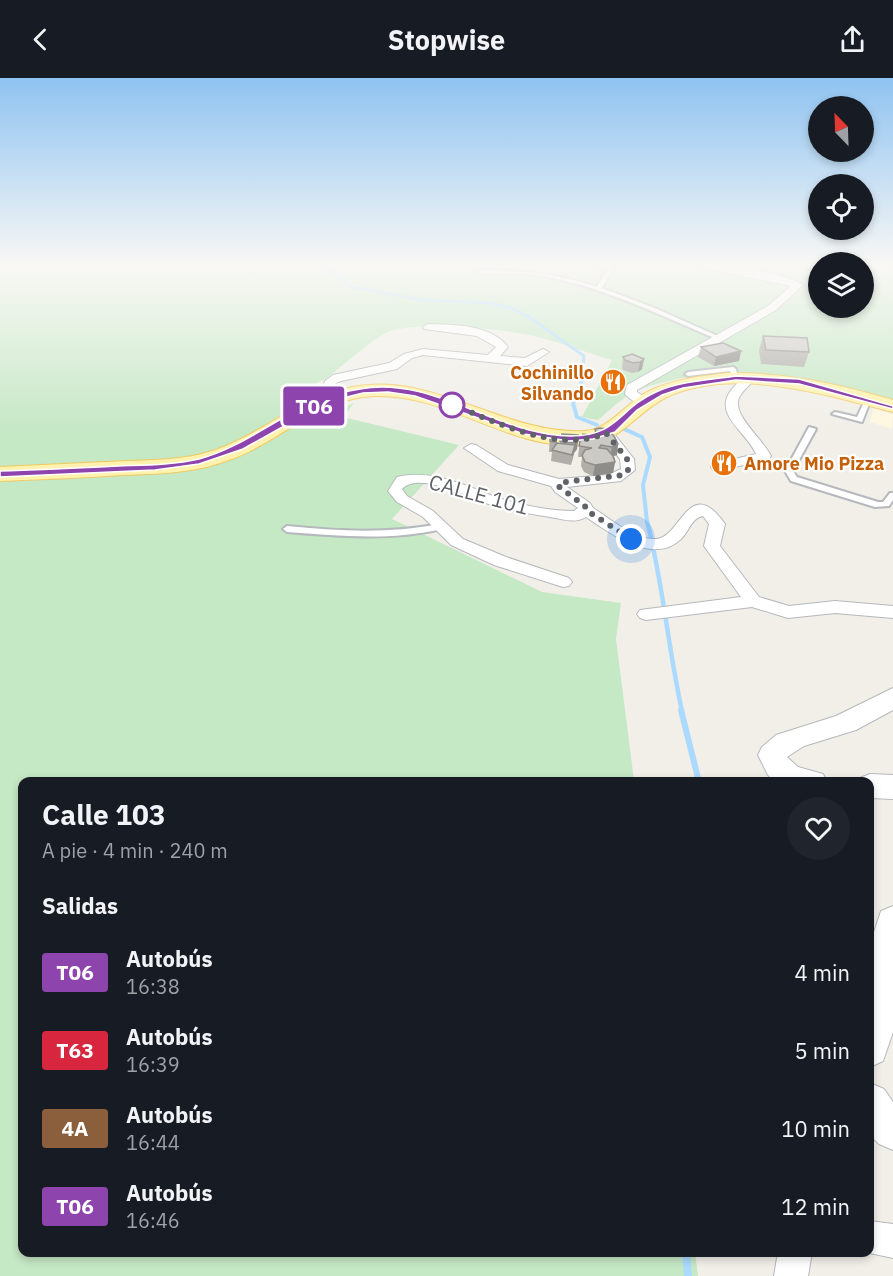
<!DOCTYPE html>
<html lang="es">
<meta charset="utf-8">
<style>
body{margin:0;font-family:"IBM Plex Sans",sans-serif;background:#20242c;color:#f1f3f6;height:100vh;display:flex;flex-direction:column;font-size:22px;white-space:nowrap}
*{box-sizing:border-box;margin:0}
p{font-size:20px;color:#9ea1a6}
.icon{flex:none;width:33px;height:33px;fill:none;stroke:currentColor;stroke-width:2;stroke-linecap:round;stroke-linejoin:round}
.map{position:relative;flex:1;overflow:hidden}
.side{position:absolute;left:18px;top:699px;width:856px;height:480px;display:flex;flex-direction:column;background:#171b24;border-radius:12px;box-shadow:0 3px 9px #0003}
.side>*{flex:none}
.badge{padding:0 12px;border-radius:4px;font-size:21px;line-height:39px}
.needle{width:39px;rotate:337deg}
.tools{position:absolute;left:808px;top:18px;display:grid;gap:12px}
.tools a{display:grid;place-items:center;width:66px;height:66px;border-radius:50%;background:#171b24;box-shadow:0 3px 9px #0003;font-size:30px}
.you{position:absolute;width:30px;height:30px;margin:-15px;border:4px solid #fff;border-radius:50%;background:#1a73e8;box-shadow:0 0 0 9px #1a73e833}
.map>.badge{position:absolute;translate:-50% -50%;box-shadow:0 0 0 3px #fff}
h2{padding:0 24px;font-size:22px;line-height:54px}
.round{display:grid;place-items:center;flex:none;width:63px;height:63px;border-radius:32px;background:#20242c}
.overview{display:flex;align-items:center;justify-content:space-between;height:102px;padding:0 24px}
h1{font-size:28px;font-weight:700;line-height:45px}
ul{padding:0;list-style:none}
li{display:flex;align-items:center;gap:18px;height:78px;padding:0 24px}
li div{flex:1}
li b{display:block;font-size:22px}
li em{font-style:normal}
li .badge{min-width:66px;font-weight:700;text-align:center}
header{display:flex;justify-content:space-between;align-items:center;height:78px;padding:0 24px;background:#171b24;font-size:27px;font-weight:700}
.map>svg:first-child{display:block}
.commercial{fill:#fef7e0}
.green{fill:#c5e8c5}
.lines{fill:none;stroke-linecap:round;stroke-linejoin:round}
.stream-far4{stroke:#aadaff;stroke-width:3}
.stream-far3{stroke:#aadaff;stroke-width:4}
.stream-far2{stroke:#aadaff;stroke-width:4.5}
.stream-far1{stroke:#aadaff;stroke-width:6}
.stream{stroke:#aadaff;stroke-width:8}
.service-casing{stroke:#b5b8bc;stroke-width:4}
.minor-casing{stroke:#b5b8bc;stroke-width:2}
.tertiary-casing{stroke:#b5b8bc;stroke-width:2}
.primary-casing{stroke:#f2c960;stroke-width:2}
.service{fill:#fff;fill-rule:evenodd}
.minor{fill:#fff;fill-rule:evenodd}
.tertiary{fill:#fff;fill-rule:evenodd}
.primary{fill:#fff2af;fill-rule:evenodd}
.wall{fill:#afaea9}
.shaded-wall{fill:#8f8d8a}
.building{fill:#cccac5;stroke:#8f8d8a;stroke-width:1.5}
.line{fill:#8e44ad;stroke:#fff;stroke-width:1.5}
.walk{stroke:#5f6368;stroke-width:6;stroke-dasharray:0 10.8}
.stop-dot{fill:#fff;stroke:#8e44ad;stroke-width:3}
.labels{text-anchor:middle;dominant-baseline:central;stroke-width:4.5;stroke-linejoin:round;paint-order:stroke}
.far-food-label{font-size:18px;font-weight:bold;fill:#c56008;stroke:#fff;text-anchor:end}
.street-label{font-size:21px;fill:#5f6368;stroke:#fff}
</style>
<header><svg class="icon" aria-label="back" viewBox="0 0 24 24"><path d="M15 5l-7 7 7 7"/></svg>Stopwise<svg class="icon" aria-label="share" viewBox="0 0 24 24"><path d="M12 15V3M7 8l5-5 5 5M5 13v7h14v-7"/></svg></header>
<div class="map">
<svg width="893" height="1198" viewBox="0 0 893 1198">
<rect width="100%" height="100%" fill="#f1efe8"/>
<path class="commercial" d="M873,331L893,336L892,351L870,344Z"/>
<path class="green" d="M0,186H819V230H864V186H893V324C818,307 755,286 677,301C661,305 640,309 626,319C616,325 607,335 598,342L582,339L612,282C587,275 563,265 538,259C506,251 417,242 388,254C372,261 341,289 326,301L316,305L315,310L283,321L302,329L329,336L354,325L343,339L459,367L392,441L542,514L621,525L616,561L634,703L22,704V1174H695L698,1198H0Z"/>
<g class="lines">
<path class="stream-far4" d="M322,186L353,209L423,222L488,225L511,230L529,239L584,278L582,298
M893,196L888,198L893,203"/>
<path class="stream-far3" d="M582,297L581,308L573,325L577,339L597,347
M624,351L642,359L650,379L643,407L647,444"/>
<path class="stream-far2" d="M647,443C663,505 668,570 682,633"/>
<path class="stream-far1" d="M681,632L699,704"/>
<path class="stream" d="M686,1174L688,1198"/>
<defs>
<path id="service" d="M593,186H600L613,190L602,210L657,231L722,260L717,261C660,237 605,210 544,198C523,195 501,195 480,196L477,194L480,192C521,192 558,196 597,209L607,191Z
M733,289L736,291L738,301H734L730,293L688,298L685,296L688,294Z
M866,320L871,321L862,344L832,336L835,334L857,339Z
M809,349L816,351L793,393L797,399L878,424H883L890,415H893V422L889,428L875,429L791,403L785,393Z
M439,446L443,449L442,451C391,463 339,458 287,454L283,451L287,448C338,453 388,456 439,446Z"/>
<path id="minor" d="M694,186C715,186 787,194 803,207L776,232L637,312V314L650,323L648,326C640,328 630,322 625,316L627,307L768,228L791,208L698,189Z
M428,246C454,247 491,246 508,269L500,278L525,280L543,271L549,274L527,288L423,277L412,280L397,291L341,303L336,305L328,325H320L318,322L325,303L333,297L389,285L404,276L423,271L488,277L496,269L477,258L424,251L423,249Z
M750,296L756,300C751,306 744,311 740,318C729,335 764,362 771,378L769,381L718,393L713,392L711,389L713,386L756,376C748,355 711,336 732,311C737,306 743,298 750,296Z
M606,351L611,352L634,381L635,392L621,403L567,409L590,425L593,430C611,441 634,462 656,461C681,460 689,395 725,446L720,468L759,519L789,528L835,523L893,528V540L835,535L788,540L752,529L646,542L640,540L637,536L640,532L741,519L704,468L709,446L703,438C691,440 689,454 681,461C653,488 610,455 586,439C575,446 562,441 550,439C531,436 513,433 495,428C473,422 420,392 402,411L407,418L433,433L463,461L506,479L569,500L572,504L569,508L563,509L494,487L451,467L423,439L397,424L388,413L397,399C432,391 463,407 496,419C519,427 549,433 574,433L578,430L555,414L551,408L498,393L464,370L471,366L476,367L508,387L559,401L608,397L621,391L620,381L599,355Z
M870,1143L893,1146V1180L865,1174H870Z
M778,1174H812L808,1198H774Z"/>
<path id="tertiary" d="M893,610V632L856,652L804,668L787,679L798,689L823,696L827,704H775L768,697L758,677L762,669L776,657L836,638Z
M870,696L893,697V721L870,720V704H858L860,700Z
M893,828V954L883,983L870,989L871,863L881,833Z
M870,1005L884,1011L893,1024V1072L879,1066L870,1057Z"/>
<path id="primary" d="M728,295C785,294 839,306 893,322V334C825,317 736,288 667,319C638,333 621,363 588,367C512,375 448,315 374,318C319,320 278,365 229,382C195,395 158,396 122,397C81,400 41,401 0,403V389C42,387 85,385 127,383C155,382 185,382 212,373C261,357 300,319 352,309C434,293 504,357 585,353C609,352 628,323 649,313C673,301 702,298 728,295Z"/>
</defs>
<use href="#service" class="service-casing"/>
<use href="#minor" class="minor-casing"/>
<use href="#tertiary" class="tertiary-casing"/>
<use href="#primary" class="primary-casing"/>
<use href="#service" class="service"/>
<use href="#minor" class="minor"/>
<use href="#tertiary" class="tertiary"/>
<use href="#primary" class="primary"/>
</g>
<path class="wall" d="M763,258L809,274L804,289L761,286L759,272Z
M701,269L741,273L739,283L714,288L698,279Z
M623,279L644,281L642,291L638,294L632,295L623,292L622,289Z
M595,351L618,366L617,377L614,378L615,384L613,395L593,398L584,394L581,388L582,379H578L580,363H582L583,356L594,358Z
M562,356L578,361L577,371L574,375L571,387L551,383L552,374H549L550,358L556,359V366L560,365Z"/>
<path class="shaded-wall" d="M741,273L739,283L714,288L716,279Z
M644,281L642,291L638,294L640,284Z
M578,361L577,371L574,375L571,387L575,365Z
M618,366L617,377L610,379L612,369Z
M615,384L613,395L593,398L595,387Z"/>
<path class="building" d="M763,258L807,260L809,274L766,272Z
M723,265L741,273L716,279L701,269Z
M632,276L644,281L640,284L633,285L625,282L623,279Z
M600,350L607,351L614,358L618,366L612,369L601,367L599,370L607,371L613,378L615,384L595,387L585,384L582,377L585,372L592,370L579,368L580,363L583,362V356L597,358L595,351Z
M562,356L578,357V361L575,365L560,363Z
M550,358L556,359V364L550,363Z
M557,365L575,367L572,377L552,372Z"/>
<linearGradient id="sky" x2="0" y2="1"><stop stop-color="#8fc3f1"/><stop offset="0.53" stop-color="#f9f8f5"/><stop offset="1" stop-color="#f9f8f5" stop-opacity="0"/></linearGradient>
<rect width="893" height="353" fill="url(#sky)"/>
<path class="line" d="M736,298L799,301L893,328V331L799,306L736,302L683,310L662,317L637,332L615,354L593,361L569,363L524,356L415,318L388,314L363,315L327,324L243,371L199,386L155,392L0,399V393C39,392 79,390 118,388C144,387 173,387 199,381C244,369 278,338 321,321C332,316 348,313 360,311C433,297 498,358 571,358C618,358 619,330 656,314C680,303 710,302 736,298Z"/>
<g class="lines">
<path class="walk" d="M452,327C498,344 557,376 606,355L627,381L628,392L624,397L565,404L558,408L585,428L586,432L631,461"/>
</g>
<defs>
<symbol id="restaurant-disc" viewBox="-11 -11 22 22"><circle r="9.5" fill="#e8710a" stroke="#fff"/><path d="M-5-6h1v4h1v-4h1v4h1v-4h1v5L-1.5 .5V6h-2V.5L-5-1ZM5-6V6H3V1.5H1.5Q1.5-4 5-6Z" fill="#fff"/></symbol>
</defs>
<g fill-rule="evenodd">
<use href="#restaurant-disc" x="598" y="289" width="30" height="30"/>
<use href="#restaurant-disc" x="709" y="370" width="30" height="30"/>
</g>
<circle class="stop-dot" cx="452" cy="327" r="12"/>
<g class="labels">
<g class="far-food-label">
<text x="594" y="294">Cochinillo<tspan x="594" dy="21">Silvando</tspan></text>
<text x="744" y="385" text-anchor="start">Amore Mio Pizza</text>
</g>
<g class="street-label">
<text transform="translate(479 416) rotate(15)">CALLE 101</text>
</g>
</g>
</svg>
<div class="tools">
<a><svg class="needle" viewBox="-14 -14 28 28"><path d="M0-13l5 13h-10z" fill="#e53935"/><path d="M0 13l5-13h-10z" fill="#9ea1a6"/></svg></a>
<a><svg class="icon" aria-label="locate" viewBox="0 0 24 24"><circle cx="12" cy="12" r="6"/><path d="M12 2v4M12 18v4M2 12h4M18 12h4"/></svg></a>
<a><svg class="icon" aria-label="layers" viewBox="0 0 24 24"><path d="M12 4l9 5-9 5-9-5zM3 14l9 5 9-5"/></svg></a>
</div>
<div class="you" style="left:631px;top:461px"></div>
<b class="badge" style="left:314px;top:328px;background:#8e44ad;color:#fff">T06</b>
<section class="side">
<div class="overview"><div><h1>Calle 103</h1><p>A pie · 4 min · 240 m</p></div><a class="round"><svg class="icon" aria-label="heart" viewBox="0 0 24 24"><path d="M12 20l-8-8c-3-5 5-10 8-4 3-6 11-1 8 4z"/></svg></a></div>
<h2>Salidas</h2>
<ul>
<li><span class="badge" style="background:#8e44ad;color:#fff">T06</span><div><b>Autobús</b><p>16:38</p></div><em>4 min</em></li>
<li><span class="badge" style="background:#d7263d;color:#fff">T63</span><div><b>Autobús</b><p>16:39</p></div><em>5 min</em></li>
<li><span class="badge" style="background:#8b5e3c;color:#fff">4A</span><div><b>Autobús</b><p>16:44</p></div><em>10 min</em></li>
<li><span class="badge" style="background:#8e44ad;color:#fff">T06</span><div><b>Autobús</b><p>16:46</p></div><em>12 min</em></li>
</ul>
</section>
</div>
